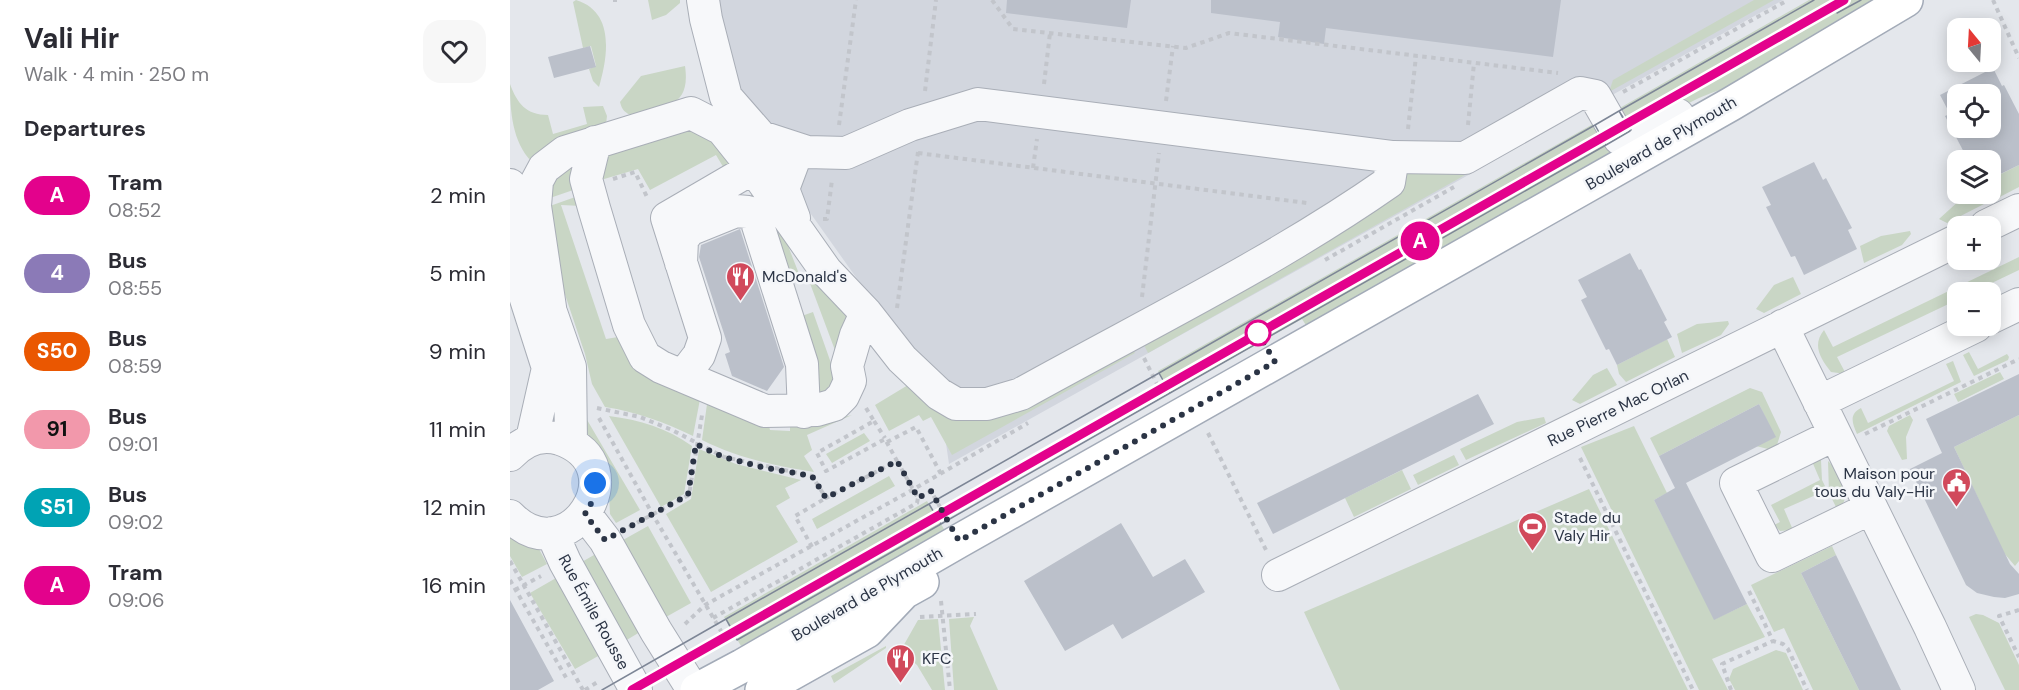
<!DOCTYPE html>
<meta charset="utf-8">
<style>
body{margin:0;font-family:"DM Sans",sans-serif;background:#f7f7f7;color:#2b2b33;height:100vh;display:flex;flex-direction:column;font-size:22px;white-space:nowrap}
*{box-sizing:border-box;margin:0}
p{font-size:20px;color:#7c7c81}
.icon{flex:none;width:33px;height:33px;fill:none;stroke:currentColor;stroke-width:2;stroke-linecap:round;stroke-linejoin:round}
.map{position:relative;flex:1;overflow:hidden}
.details{display:flex;flex-direction:column;background:#fff;width:510px}
.details>*{flex:none}
.badge{padding:0 12px;border-radius:20px;font-size:21px;line-height:39px}
.needle{width:39px;rotate:342deg}
.fabs{position:absolute;left:1437px;top:18px;display:grid;gap:12px}
.fabs a{display:grid;place-items:center;width:54px;height:54px;border-radius:12px;background:#fff;box-shadow:0 3px 15px #0003;font-size:30px}
.you{position:absolute;width:30px;height:30px;margin:-15px;border:4px solid #fff;border-radius:50%;background:#1a73e8;box-shadow:0 0 0 9px #1a73e833}
.map>.badge{position:absolute;translate:-50% -50%;box-shadow:0 0 0 3px #fff}
h2{padding:0 24px;font-size:22px;line-height:54px}
.round{display:grid;place-items:center;flex:none;width:63px;height:63px;border-radius:18px;background:#f7f7f7}
.summary{display:flex;align-items:center;justify-content:space-between;height:102px;padding:0 24px}
h1{font-size:28px;font-weight:700;line-height:45px}
ul{padding:0;list-style:none}
li{display:flex;align-items:center;gap:18px;height:78px;padding:0 24px}
li div{flex:1}
li b{display:block;font-size:22px}
li em{font-style:normal}
li .badge{min-width:66px;font-weight:700;text-align:center}
main{display:flex;flex:1;min-height:0}
.map>svg:first-child{display:block}
.built{fill:#d2d6de}
.green{fill:#c9d6c5}
.building{fill:#bbc0ca;fill-rule:evenodd}
.lines{fill:none;stroke-linecap:round;stroke-linejoin:round}
.minor-casing{stroke:#a9aeb7;stroke-width:34}
.major-casing{stroke:#a3abb8;stroke-width:36}
.path{stroke:#c2c5cb;stroke-width:4;stroke-dasharray:4.5 4.5;stroke-linecap:butt}
.minor{stroke:#f7f8fa;stroke-width:32}
.major{stroke:#fff;stroke-width:33}
.tram{stroke:#7d8696;stroke-width:1.5}
.line-casing{stroke:#fff;stroke-width:14}
.line{stroke:#e3028c;stroke-width:9}
.walk{stroke:#2b3445;stroke-width:6;stroke-dasharray:0 10.8}
.stop-dot{fill:#fff;stroke:#e3028c;stroke-width:3}
.labels{text-anchor:middle;dominant-baseline:central;stroke-width:5;stroke-linejoin:round;paint-order:stroke}
.street-label{font-size:16px;fill:#2b3445;stroke:#f4f6f9}
.poi-label{font-size:16px;fill:#2b3445;stroke:#f4f6f9;text-anchor:start}
</style>
<main>
<section class="details">
<div class="summary"><div><h1>Vali Hir</h1><p>Walk · 4 min · 250 m</p></div><a class="round"><svg class="icon" aria-label="heart" viewBox="0 0 24 24"><path d="M12 20l-8-8c-3-5 5-10 8-4 3-6 11-1 8 4z"/></svg></a></div>
<h2>Departures</h2>
<ul>
<li><span class="badge" style="background:#e3028c;color:#fff">A</span><div><b>Tram</b><p>08:52</p></div><em>2 min</em></li>
<li><span class="badge" style="background:#8b7ab7;color:#fff">4</span><div><b>Bus</b><p>08:55</p></div><em>5 min</em></li>
<li><span class="badge" style="background:#ea5701;color:#fff">S50</span><div><b>Bus</b><p>08:59</p></div><em>9 min</em></li>
<li><span class="badge" style="background:#f298ab;color:#111">91</span><div><b>Bus</b><p>09:01</p></div><em>11 min</em></li>
<li><span class="badge" style="background:#00a3b4;color:#fff">S51</span><div><b>Bus</b><p>09:02</p></div><em>12 min</em></li>
<li><span class="badge" style="background:#e3028c;color:#fff">A</span><div><b>Tram</b><p>09:06</p></div><em>16 min</em></li>
</ul>
</section>
<div class="map">
<svg width="1509" height="690" viewBox="0 0 1509 690">
<rect width="100%" height="100%" fill="#e4e7ec"/>
<path class="built" d="M189,0H1273L439,464L429,394L264,162Z"/>
<path class="green" d="M66,0C105,12 98,56 89,87L83,81L79,69L86,66L81,46L73,48L63,2Z
M138,0H170V3L156,15L142,20Z
M1244,0H1264L1099,92L1103,80Z
M1299,0H1367L1232,84C1188,93 1162,113 1123,135L1108,109Z
M175,66C181,108 155,106 123,116C115,113 112,110 110,102L131,76Z
M0,84C7,103 16,115 38,115L43,134L77,124L73,107L93,106L97,116L96,124L22,162C2,142 0,110 0,84Z
M1062,115L638,353L630,337L880,187L900,171Z
M1083,124L1103,156L799,330L792,319L660,393L648,371Z
M176,128L196,130L220,164L215,170L206,155L140,190L128,169L84,182L100,152Z
M62,163L69,172V188L40,198L41,176Z
M1509,165V187L1482,201L1478,194H1480L1481,179Z
M242,193L275,238L291,279L276,284L237,204Z
M1456,194H1470L1474,204L1437,223L1429,219L1451,199L1450,197Z
M71,195L72,206L51,205L96,339L114,336L191,394L183,436C154,422 127,412 95,407L82,384L75,354L43,259L37,207Z
M1400,231L1401,234L1392,245L1354,263L1350,246L1371,236Z
M1509,257V270L1463,292H1448L1447,300L1327,357L1336,374L1321,372C1310,358 1302,345 1314,330L1323,347Z
M295,270L336,316L339,325L329,361Z
M1283,277L1291,294L1254,313L1246,309L1264,285Z
M303,312L322,366L324,377L320,392L305,395L286,318Z
M1218,321L1219,324L1211,335L1172,353L1167,334L1187,324Z
M1157,339L1165,357L1116,382L1109,374L1107,365Z
M620,344L625,353L442,455L421,417L413,421L409,415L379,431L365,405L403,382L436,410Z
M1459,352L1468,369L1497,354L1499,357L1498,360L1464,376L1453,355Z
M1443,361L1451,382L1347,434C1342,423 1339,414 1351,408L1358,423L1444,381L1436,364Z
M1097,368L1107,385L1070,404L1062,400L1083,375Z
M1490,372L1494,379L1448,402L1444,394Z
M1240,388L1252,392L1271,432L1267,445L1258,449L1246,446L1265,437L1249,404L1149,456L1140,438Z
M198,397L258,422L260,430L280,431V424H306L342,415L297,435L302,450L294,456L304,472C265,466 228,458 192,440Z
M73,413L130,510L106,523L100,514L99,495L74,424Z
M1400,415L1403,420L1396,437L1397,459L1392,460L1377,431L1379,426Z
M1509,415V561L1505,566L1494,553L1444,447Z
M99,416C130,420 157,428 182,446L174,494L151,507Z
M1034,417L1036,423L956,460L950,449L1007,422Z
M1124,426L1157,493L1144,500L1205,619L1237,604L1255,637L1202,659L1218,690H1189L1071,447Z
M354,433L360,441L322,463L316,454Z
M189,449L226,464L291,480L275,488L280,498L266,506L288,542L201,592L156,514L181,499Z
M944,455L949,465L908,485L903,475Z
M1301,459L1311,460L1312,480L1317,490L1274,509L1283,530L1270,531L1264,525L1270,522L1261,505L1310,480Z
M1318,461C1330,472 1345,499 1327,509L1319,493Z
M892,470L901,489L844,517L835,498Z
M379,476L385,486L307,529L302,519Z
M1079,489L1178,690H830L794,612Z
M417,501L437,534L366,569L231,646L214,617Z
M138,526L181,603L156,617L113,540Z
M0,534L29,549L37,564L12,577L0,556Z
M1322,546L1326,555L1291,573L1349,690H1303L1274,628L1264,632L1241,585Z
M91,551L135,629L115,641L70,563Z
M46,578L90,655L65,669L20,593Z
M1466,614L1473,615L1489,623L1509,665V690H1495L1459,617Z
M464,617L460,626L488,690H444L439,619Z
M428,619L435,690H422L407,665L401,660L405,657L402,650L387,657L408,620Z
M376,646V648L324,683L321,676Z
M1266,650L1276,653L1293,690H1225L1219,679L1223,669Z"/>
<path class="building" d="M497,0H621L617,28L496,13Z
M701,0H1051L1043,57L816,28L814,44L768,37L770,22L701,13Z
M80,46L86,67L44,78L38,57Z
M1483,68L1492,86L1494,85L1509,114V165L1480,179V160H1458L1435,116L1440,114L1430,95ZM1448,94H1480V128H1448Z
M1304,162L1313,180L1316,178L1342,228L1338,230L1347,249L1294,275L1285,256L1281,257L1256,207L1261,205L1252,187Z
M230,229L274,367L257,391L222,376L215,354L220,352L189,257L191,245Z
M1120,253L1129,270L1131,269L1157,320L1154,322L1162,337L1107,365L1099,349L1096,350L1071,300L1077,297L1068,280Z
M1509,374V415L1444,447L1500,564L1509,574V594L1495,598L1484,597L1467,593L1456,585L1400,469L1432,453L1416,419Z
M968,394L984,424L763,534L747,503Z
M1249,404L1266,437L1176,483L1237,604L1204,620L1144,500L1165,488L1149,456Z
M611,523L643,577L675,559L695,592L612,639L603,624L555,651L514,581Z
M1326,555L1347,598L1391,690H1349L1291,573Z
M0,600L44,681L28,690H0Z"/>
<g class="lines">
<defs>
<path id="minor" d="M85,142L76,179L84,208L119,325L135,357L151,367L255,411L307,410L324,405L333,396L340,381L337,366L346,335L356,313
M883,157L955,158L1070,93L1085,96L1109,138C1132,140 1149,126 1168,115
M0,185L16,236
M284,218L273,189L288,149
M1476,226L1509,210
M0,249L38,368L22,439
M171,263L172,240L179,230L226,211L238,212L246,219L292,364L294,412
M35,295L60,367L61,443
M41,314L25,206L27,181L34,168L55,152L181,113L212,129L244,169L316,271L356,313L392,359L429,394L446,404H477L511,394C635,325 763,263 879,182L883,157L468,104L400,125L336,153L297,152L251,137L216,97L196,19L193,0
M1480,318L1509,304
M1272,326L1420,627L1449,690
M173,376L189,355L195,338L157,218L260,158
M1309,402L1466,326
M1324,435L1226,483L1262,556L1361,508
M0,455C13,441 31,433 50,439C129,466 58,576 0,516
M75,514L95,540L146,631L183,690
M42,533L55,562L126,690
M768,575L1448,240"/>
<path id="major" d="M187,690L232,666L449,541L1221,104L1396,0
M252,690L357,631L394,592L412,582"/>
</defs>
<use href="#minor" class="minor-casing"/>
<use href="#major" class="major-casing"/>
<path class="path" d="M103,0H107
M482,0L503,29L676,48L719,33L1048,73
M1483,0L1509,58
M534,84L540,33
M415,91L426,0
M1113,92L1278,0
M656,101L663,46
M329,125L346,0
M958,125L964,63
M898,129L906,56
M408,153L797,203
M523,168L527,139
M103,179L125,172L138,199
M313,219H317L322,180
M815,260L944,187
M632,297L649,153
M387,308L408,152
M634,358L652,394
M87,408L130,417L162,430L214,457L302,476L316,498L387,461L408,498L421,491L435,516
M356,408L364,421L307,453L316,471L375,439L387,461
M89,418L143,515L218,643
M364,421L375,438
M698,433L756,550
M1355,434L1509,359
M377,442L406,427L431,474
M1070,458L1183,690
M119,527L179,495L192,415
M302,547L285,516L316,498
M0,561L73,690
M0,580L58,681
M5,590L31,576
M1239,591L1263,641L1273,644L1278,649L1297,690
M431,601L440,690
M1509,610L1489,616L1509,657
M410,617L466,614
M203,618L407,503L408,498
M175,624L195,605L404,489L518,423
M75,690L89,681
M1221,690L1212,664L1263,641"/>
<use href="#minor" class="minor"/>
<use href="#major" class="major"/>
<path class="tram" d="M1327,13L1351,0
M1109,111L1120,131L1096,145L1085,125Z
M1085,125L1096,145L660,393L649,373Z
M1121,130L1109,111L1304,0
M649,373L660,393L431,524L419,504Z
M419,504L431,524L227,640L216,619Z
M92,690L216,619L220,626
M122,690L1334,0"/>
</g>
<g class="lines">
<defs>
<path id="line" d="M122,690L1334,0"/>
</defs>
<use href="#line" class="line-casing"/>
<use href="#line" class="line"/>
<path class="walk" d="M85,483L83,500L75,514L95,540L178,495L186,444L213,457L251,467L302,476L316,498L387,461L408,498L421,491L449,541L765,362L748,333"/>
</g>
<defs>
<symbol id="restaurant-pin" viewBox="-11 -11 22 30"><path d="M0 17L-7.5 6A9.5 9.5 0 1 1 7.5 6Z" fill="#d1495b" stroke="#f4f6f9"/><path d="M-5-6h1v4h1v-4h1v4h1v-4h1v5L-1.5 .5V6h-2V.5L-5-1ZM5-6V6H3V1.5H1.5Q1.5-4 5-6Z" fill="#fff"/></symbol>
<symbol id="civic-pin" viewBox="-11 -11 22 30"><path d="M0 17L-7.5 6A9.5 9.5 0 1 1 7.5 6Z" fill="#d1495b" stroke="#f4f6f9"/><path d="M-.6-6.5H3V-4.5H.6V-3L4-1V1h2V6H-6V1h2V-1L-.6-3ZM-1.2 2.5V6h2.4V2.5Z" fill="#fff"/></symbol>
<symbol id="stadium-pin" viewBox="-11 -11 22 30"><path d="M0 17L-7.5 6A9.5 9.5 0 1 1 7.5 6Z" fill="#d1495b" stroke="#f4f6f9"/><path d="M0-5a6.5 5 0 1 0 0 10a6.5 5 0 1 0 0-10ZM-3.5-1.8h7v3.6h-7Z" fill="#fff"/></symbol>
</defs>
<g fill-rule="evenodd">
<use href="#restaurant-pin" x="214" y="260" width="33" height="45"/>
<use href="#civic-pin" x="1430" y="466" width="33" height="45"/>
<use href="#stadium-pin" x="1006" y="510" width="33" height="45"/>
<use href="#restaurant-pin" x="374" y="642" width="33" height="45"/>
</g>
<circle class="stop-dot" cx="748" cy="333" r="12"/>
<g class="labels">
<g class="street-label">
<text transform="translate(1151 143) rotate(-30)">Boulevard de Plymouth</text>
<text transform="translate(1108 408) rotate(-26)">Rue Pierre Mac Orlan</text>
<text transform="translate(357 594) rotate(-30)">Boulevard de Plymouth</text>
<text transform="translate(84 612) rotate(61)">Rue Émile Rousse</text>
</g>
<g class="poi-label">
<text x="252" y="276">McDonald's</text>
<text x="1425" y="473" text-anchor="end">Maison pour<tspan x="1425" dy="18">tous du Valy-Hir</tspan></text>
<text x="1044" y="517">Stade du<tspan x="1044" dy="18">Valy Hir</tspan></text>
<text x="412" y="658">KFC</text>
</g>
</g>
</svg>
<div class="fabs">
<a><svg class="needle" viewBox="-14 -14 28 28"><path d="M0-13l5 13h-10z" fill="#e53935"/><path d="M0 13l5-13h-10z" fill="#7c7c81"/></svg></a>
<a><svg class="icon" aria-label="locate" viewBox="0 0 24 24"><circle cx="12" cy="12" r="6"/><path d="M12 2v4M12 18v4M2 12h4M18 12h4"/></svg></a>
<a><svg class="icon" aria-label="layers" viewBox="0 0 24 24"><path d="M12 4l9 5-9 5-9-5zM3 14l9 5 9-5"/></svg></a>
<a>+</a>
<a>−</a>
</div>
<div class="you" style="left:85px;top:483px"></div>
<b class="badge" style="left:910px;top:241px;background:#e3028c;color:#fff">A</b>
</div>
</main>
